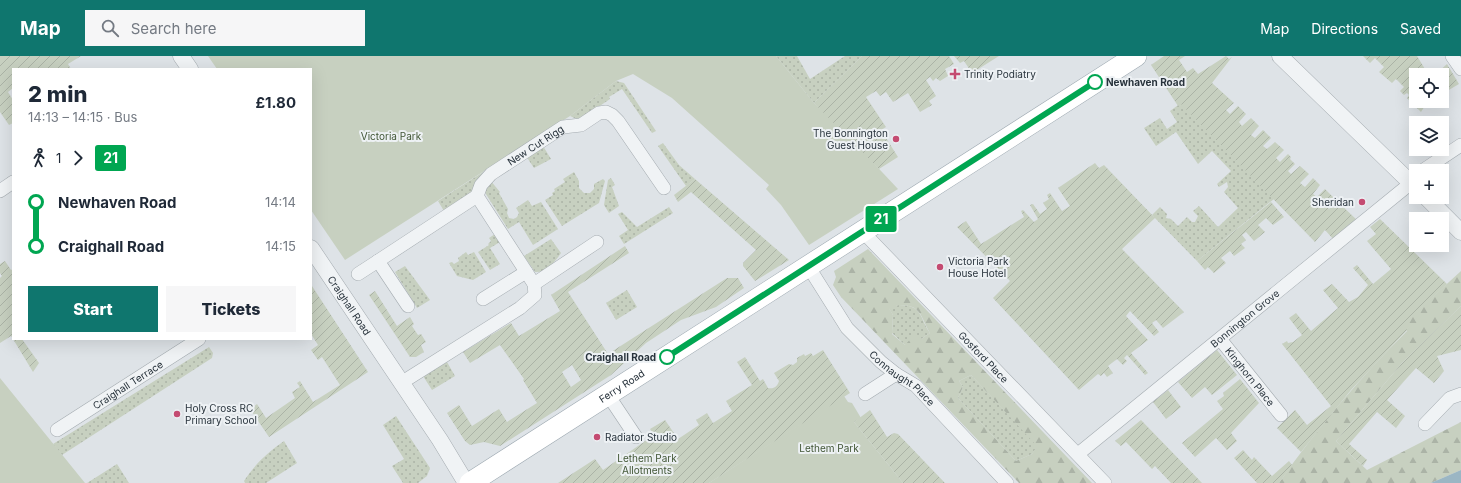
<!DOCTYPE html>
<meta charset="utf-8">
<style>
body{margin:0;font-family:Inter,sans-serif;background:#f6f6f7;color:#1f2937;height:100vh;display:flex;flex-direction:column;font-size:15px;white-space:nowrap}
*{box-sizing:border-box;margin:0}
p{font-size:13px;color:#747a83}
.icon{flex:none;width:22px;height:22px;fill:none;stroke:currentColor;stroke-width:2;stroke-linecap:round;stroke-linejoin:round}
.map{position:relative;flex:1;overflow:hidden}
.sheet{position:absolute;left:12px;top:12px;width:300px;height:272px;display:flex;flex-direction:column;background:#fff;border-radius:0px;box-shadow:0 4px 16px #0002}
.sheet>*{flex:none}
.badge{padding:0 8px;border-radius:3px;font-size:14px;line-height:26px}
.controls{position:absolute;left:1409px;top:12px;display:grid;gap:8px}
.controls a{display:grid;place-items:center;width:40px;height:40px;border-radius:0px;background:#fff;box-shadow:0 4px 16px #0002;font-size:20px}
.map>.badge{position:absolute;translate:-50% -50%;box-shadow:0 0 0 2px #fff}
.legs{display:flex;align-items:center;gap:6px;height:44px;padding:0 16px;font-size:13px}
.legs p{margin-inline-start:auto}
.summary{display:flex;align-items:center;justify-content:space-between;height:68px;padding:0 16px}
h1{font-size:22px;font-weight:800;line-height:30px}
.cta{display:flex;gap:8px;margin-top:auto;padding:8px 16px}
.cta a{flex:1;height:46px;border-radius:0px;background:#0f766e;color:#fff;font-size:16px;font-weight:800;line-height:46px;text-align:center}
.cta a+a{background:#f6f6f7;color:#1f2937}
ul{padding:0 16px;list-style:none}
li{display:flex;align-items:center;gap:14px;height:44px;font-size:15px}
li i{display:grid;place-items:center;width:6px;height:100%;margin:0 5px;background:currentColor}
li i::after{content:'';width:10px;height:10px;margin:-5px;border:3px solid;border-radius:50%;background:#fff}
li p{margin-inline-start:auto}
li:first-child i{background:linear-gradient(#0000 50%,currentColor 0)}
li:last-child i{background:linear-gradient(currentColor 50%,#0000 0)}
header{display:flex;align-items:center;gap:24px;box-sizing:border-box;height:56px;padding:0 20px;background:#0f766e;color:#fff}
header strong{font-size:19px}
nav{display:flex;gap:22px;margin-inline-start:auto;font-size:14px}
.search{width:280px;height:36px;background:#f6f6f7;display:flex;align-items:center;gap:10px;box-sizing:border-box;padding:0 14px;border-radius:0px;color:#747a83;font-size:15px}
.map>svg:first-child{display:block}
.grass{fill:url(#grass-dots)}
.forest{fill:url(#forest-firs);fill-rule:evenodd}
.park{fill:#c7d0c0}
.garden{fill:url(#garden-furrows);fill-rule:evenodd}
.water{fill:#9bb6c4}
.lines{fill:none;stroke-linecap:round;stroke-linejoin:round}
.minor-casing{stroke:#a4abb0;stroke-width:14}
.tertiary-casing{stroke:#a4abb0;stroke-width:17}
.primary-casing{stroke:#9ea9b1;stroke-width:22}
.minor{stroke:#f0f3f5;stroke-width:13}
.tertiary{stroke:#f0f3f5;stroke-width:16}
.primary{stroke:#fff;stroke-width:21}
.line-1-casing{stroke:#fff;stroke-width:9}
.line-1{stroke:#00a651;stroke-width:6}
.poi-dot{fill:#c44b71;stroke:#edf1f4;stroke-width:1.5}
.stop-1-dot{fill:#fff;stroke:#00a651;stroke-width:2}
.labels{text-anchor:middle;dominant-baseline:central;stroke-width:4;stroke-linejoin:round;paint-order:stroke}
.poi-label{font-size:10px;fill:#28333c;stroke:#edf1f4;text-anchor:start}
.stop-label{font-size:10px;font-weight:bold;fill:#28333c;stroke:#edf1f4;text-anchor:start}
.park-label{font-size:10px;fill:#425737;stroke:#edf1f4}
.street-label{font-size:10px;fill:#28333c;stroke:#edf1f4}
</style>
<header>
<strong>Map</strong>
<div class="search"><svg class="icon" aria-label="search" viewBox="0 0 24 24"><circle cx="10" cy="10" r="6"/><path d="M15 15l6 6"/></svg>Search here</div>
<nav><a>Map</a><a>Directions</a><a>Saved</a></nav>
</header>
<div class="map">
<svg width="1461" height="427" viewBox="0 0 1461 427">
<defs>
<pattern id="grass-dots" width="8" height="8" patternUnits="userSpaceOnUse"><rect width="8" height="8" fill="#c7d0c0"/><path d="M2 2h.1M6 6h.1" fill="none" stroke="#abb3a6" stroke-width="1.8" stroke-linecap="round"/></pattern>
<pattern id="forest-firs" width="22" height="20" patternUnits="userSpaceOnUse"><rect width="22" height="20" fill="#c7d0c0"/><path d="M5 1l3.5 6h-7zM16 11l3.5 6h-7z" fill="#abb3a6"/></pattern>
<pattern id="garden-furrows" width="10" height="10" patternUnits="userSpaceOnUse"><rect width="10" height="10" fill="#c7d0c0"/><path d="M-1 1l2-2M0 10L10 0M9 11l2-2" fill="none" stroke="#abb3a6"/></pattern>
</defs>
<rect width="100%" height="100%" fill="#dee3e7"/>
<path class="grass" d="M776,0H797L810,23L845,0H862L814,47Z
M616,25L624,27L656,75L652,77L622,33L609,41L610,43L579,64L570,60Z
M1181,47L1274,143L1197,205L1152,159L1160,151L1167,158L1166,162L1171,163L1178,170L1187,161L1192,166H1195L1198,160L1193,155L1199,150L1218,171L1238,152L1224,136L1228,131L1227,126L1219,131L1217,128L1231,115L1212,95L1198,108L1176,76L1156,90L1144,72L1160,62L1167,73L1177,66L1170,55Z
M663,87L679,109L695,123L686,130L658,90Z
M543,90L551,103L534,112L526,100Z
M508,100L474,137L444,155L438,145Z
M574,116L579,125V132L584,137H590L594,133V128L603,123L605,125L599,147L562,170L545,144L553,139L552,137L555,135L554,133L565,126L563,123Z
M611,122L615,129L612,131L619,150L609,157L604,149L608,124Z
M490,124L500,136L499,137L508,153L507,157L509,162L514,163L517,161L519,157L516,152L528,144L532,150L541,146L558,173L533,189L519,166L508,173L484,135Z
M669,151L673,157L624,188L619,180L628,174L618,158L622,156L637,171Z
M495,178L500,186L490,192L500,208L490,214L478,196L489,189L488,188L491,185L489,182Z
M551,183L561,197C555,206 546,217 535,216L524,200Z
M466,196L468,199L474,196L486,216L473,224L457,220L449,207L452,206L454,208L459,205L458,202Z
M405,210L430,244L417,252L395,216Z
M627,234L637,251L616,264L606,247Z
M899,249C923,249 919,261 930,277L921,283L905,289L892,277L893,259L888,251Z
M209,291L213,297L212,302L62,399L53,388Z
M447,306L455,320L432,334L423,320Z
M971,319L1038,390L1032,398L1016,405L958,342L963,331L959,325Z
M396,360L430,412L427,420L418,427H403L392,410L404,403L383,369Z
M284,385L297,407L266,427H245L244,425C255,408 267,397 284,385Z
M117,408L129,427H87Z"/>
<path class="forest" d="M868,193L1067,401L1092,427H1019L841,241L833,229L836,221L834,215ZM899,249C922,249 920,260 930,277L921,283L914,279L905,289L892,278L893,259L889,252ZM971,319L1037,390L1032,398L1016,405L958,342L963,331L959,325Z
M1461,215V250L1402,307L1336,385L1367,414L1461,366V414L1431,427H1279C1317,372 1360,322 1407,275L1402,269Z"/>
<path class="park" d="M208,0H776L814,47L836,67L898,133L809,189L781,149L766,133L769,129L672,42L633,18L616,25L570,60L345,204L311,154V13H217Z
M0,322L85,427H0Z
M844,340L848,346L852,347L861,362L854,366L903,427H709Z"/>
<path class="garden" d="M0,0H81L68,8L71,13H13V32L8,36L13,44V67L9,69L0,56Z
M862,0H949L954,8L945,13L948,20L940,25L936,22L933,25L930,21L926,24L936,40L929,45L932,49L920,56L908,37L893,46L886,36L880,40L876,35L866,41L886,71L881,74L898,101L879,113L814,47Z
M954,0H999L972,17L964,5L960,7Z
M1164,0H1185L1179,4L1187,16L1193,12L1198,18L1226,0L1229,3L1232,1L1212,27L1234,47L1226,54L1230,58L1238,50L1246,58L1239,66L1242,70L1251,62L1259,70L1251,79L1255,82L1263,74L1271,82L1263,90L1267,93L1275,86L1284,94L1276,102L1280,106L1288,98L1291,101L1290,103L1295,108L1288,115L1291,118L1300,110L1309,118L1300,127L1305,131L1313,122L1320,129L1313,138L1317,141L1325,133L1334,142L1326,149L1329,153L1337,145L1358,165L1334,184L1325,174L1315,186L1181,48L1178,50L1151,9Z
M1363,0H1417L1428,18L1434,12L1438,16L1447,8L1459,28L1442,38V19H1416V45H1431L1426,48L1421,56L1407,42L1409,39L1407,37L1404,39L1400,35L1404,31L1396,23L1392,27L1379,16L1384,11L1375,2L1370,7Z
M1095,107L1099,112L1104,109L1155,162L1122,193L1184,256L1163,272L1156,264L1152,267L1159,276L1154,280L1130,255L1126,260L1148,284L1131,297L1148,317L1145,319L1127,299L1124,302L1127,305L1123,309L1117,303L1108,310L1113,317L1107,321L1104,317L1101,320L1098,318L1079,334L993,242L1010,225L957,171L966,165L981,188L1024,161L1021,155L1023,154L1034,166L1038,163L1030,149L1033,148L1040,158L1047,153L1043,147L1049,143L1047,139L1050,137L1062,155L1070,150L1058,132Z
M695,123L789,204L755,225L743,210V207L756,194L691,136L678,146L674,139Z
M1271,146L1284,161L1273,169L1266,162L1258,169L1265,176L1254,185L1246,176L1242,179L1246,184L1241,188L1245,192L1234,200L1230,195L1221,202L1226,207L1214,217L1208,211L1205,214L1197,205Z
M1380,163L1447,228L1403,269L1407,274L1351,334L1301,396L1277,372L1295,354L1307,369L1331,350L1282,288L1287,285L1288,287L1293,286L1302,279L1289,262L1296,257L1311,275L1338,252L1323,234L1332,228L1349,246L1358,241L1368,229L1353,212L1357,209L1373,228L1391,213L1367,185L1376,178L1370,171Z
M625,190L629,197L568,236L608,298L727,222H738L744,232L716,251L681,264L646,287L611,319L500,390L484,386L470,389L465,385L447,357L459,349L472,370L499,353L507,366L537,347L523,324L524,323L500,289L470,307L463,296L511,267L519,280L560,255L551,239ZM572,309L581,324L571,331L562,316Z
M5,205L11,214L13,213V282L11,280L0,287V222L2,220L0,217V208Z
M312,230L368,316L269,381L250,353L257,348L266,362L295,342L292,336L300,331L297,327L300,325L313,346L340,329L322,301L318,304L311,294L318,289L311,278Z
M375,235L397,270L410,261L414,268L412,270L418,279L421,278L426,286L421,289L424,296L416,301H410L369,239Z
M1461,250V294L1437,300L1444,315L1434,327L1416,312L1387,344L1405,360L1396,372L1377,356L1349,388L1367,404L1363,410L1336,385L1402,307Z
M13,283H22L39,307L33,316Z
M823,294L850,337L709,427H558L595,403L603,414L654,379L650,373L665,364L678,383L699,369L696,364L707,357L713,367L732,355L726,345L752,329L737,306L745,301L760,325L763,323L768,332C774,333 777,331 779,325L774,317L789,308L793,309L797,306V302L804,298L805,300L811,297L813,300Z
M1217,294L1237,319L1212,339L1205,331L1192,342L1178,326Z
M1240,323L1259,347L1231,377L1237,385L1227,394L1216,382L1195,401L1182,387L1223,353L1217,345L1224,340L1223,337Z
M1168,334L1181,351L1166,363L1153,346Z
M870,354L887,381L894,377L898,378L945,427H903L854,366Z
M1141,364L1202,427H1171L1155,410L1152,413L1126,386L1121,390L1115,385Z
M1243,394L1252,404L1254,401L1272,420L1289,405L1292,409L1279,427H1257L1234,402Z"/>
<path class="water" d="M1461,414V427H1431Z"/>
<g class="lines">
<defs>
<g id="minor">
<path d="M1452,0L1461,13"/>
<path d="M1422,115L1461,89"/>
<path d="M0,135L13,126"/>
<path id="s1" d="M862,175L1105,427"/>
<path id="s2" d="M808,210L847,272L881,306L896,318L916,330L1007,427"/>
<path d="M358,218L378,205"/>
<path d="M534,228L597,186"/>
<path d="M483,243L526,216"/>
<path d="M408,250L378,205L477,140"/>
<path id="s3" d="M1220,283L1281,359"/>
<path id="s4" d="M401,327L520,252L535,239L534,228L477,140L481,129L491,118L563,71L581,69L599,57L606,56L612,59L618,65L664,132"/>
<path d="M865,338L896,318"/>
<path d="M608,339L636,381"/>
<path d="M1425,368L1450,342L1461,338"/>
<path id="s5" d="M57,374L199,283"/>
<path id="s6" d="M1078,398L1411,127"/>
</g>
<g id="tertiary">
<path d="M181,0L190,13"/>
<path d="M1280,0L1416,132"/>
<path d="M1426,141L1461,176"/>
<path id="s7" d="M311,192L440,384L466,427"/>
</g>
<g id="primary">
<path id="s8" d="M470,427L1136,0"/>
</g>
</defs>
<use href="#minor" class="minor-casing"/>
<use href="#tertiary" class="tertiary-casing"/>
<use href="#primary" class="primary-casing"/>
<use href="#minor" class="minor"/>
<use href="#tertiary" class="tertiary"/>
<use href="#primary" class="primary"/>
</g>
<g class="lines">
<defs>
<path id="line-1" d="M667,301L1095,26"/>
</defs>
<use href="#line-1" class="line-1-casing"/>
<use href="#line-1" class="line-1"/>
</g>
<g class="poi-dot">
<path d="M953 12h4v4h4v4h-4v4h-4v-4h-4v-4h4z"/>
<circle cx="896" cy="83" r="4"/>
<circle cx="1362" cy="146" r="4"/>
<circle cx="940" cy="211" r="4"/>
<circle cx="177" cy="358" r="4"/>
<circle cx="597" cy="381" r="4"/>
</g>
<g class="stop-1-dot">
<circle cx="1095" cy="26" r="7"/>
<circle cx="667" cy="301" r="7"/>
</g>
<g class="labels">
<g class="poi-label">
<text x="964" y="18">Trinity Podiatry</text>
<text x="888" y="77" text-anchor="end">The Bonnington<tspan x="888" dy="12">Guest House</tspan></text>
<text x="1354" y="146" text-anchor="end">Sheridan</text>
<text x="948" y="205">Victoria Park<tspan x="948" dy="12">House Hotel</tspan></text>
<text x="185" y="352">Holy Cross RC<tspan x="185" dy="12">Primary School</tspan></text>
<text x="605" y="381">Radiator Studio</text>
</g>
<g class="stop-label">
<text x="1106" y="26">Newhaven Road</text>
<text x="656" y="301" text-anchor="end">Craighall Road</text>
</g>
<g class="park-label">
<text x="391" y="80">Victoria Park</text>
<text x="829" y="392">Lethem Park</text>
<text x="647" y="402">Lethem Park<tspan x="647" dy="12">Allotments</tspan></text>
</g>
<g class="street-label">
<text stroke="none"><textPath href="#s4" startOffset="356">New Cut Rigg</textPath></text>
<text stroke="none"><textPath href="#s7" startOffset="69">Craighall Road</textPath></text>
<text stroke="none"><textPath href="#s6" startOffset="215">Bonnington Grove</textPath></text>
<text stroke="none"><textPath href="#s1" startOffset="175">Gosford Place</textPath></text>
<text stroke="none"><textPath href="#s3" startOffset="48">Kinghorn Place</textPath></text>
<text stroke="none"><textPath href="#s2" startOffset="148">Connaught Place</textPath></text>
<text stroke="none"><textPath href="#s5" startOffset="84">Craighall Terrace</textPath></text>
<text stroke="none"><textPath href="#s8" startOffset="180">Ferry Road</textPath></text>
</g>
</g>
</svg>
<div class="controls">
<a><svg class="icon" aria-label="locate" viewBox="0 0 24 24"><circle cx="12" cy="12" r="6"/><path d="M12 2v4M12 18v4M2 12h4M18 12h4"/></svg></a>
<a><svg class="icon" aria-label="layers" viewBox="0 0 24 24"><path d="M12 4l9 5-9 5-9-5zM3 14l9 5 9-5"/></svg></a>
<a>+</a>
<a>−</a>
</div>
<b class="badge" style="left:881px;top:163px;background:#00a651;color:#fff">21</b>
<section class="sheet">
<div class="summary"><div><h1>2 min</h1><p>14:13 – 14:15 · Bus</p></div><b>£1.80</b></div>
<div class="legs"><svg class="icon" aria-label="walk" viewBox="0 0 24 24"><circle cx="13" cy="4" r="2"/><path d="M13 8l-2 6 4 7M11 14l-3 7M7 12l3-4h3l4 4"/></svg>1<svg class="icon" aria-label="forward" viewBox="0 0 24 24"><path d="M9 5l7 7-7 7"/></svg><b class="badge" style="background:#00a651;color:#fff">21</b></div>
<ul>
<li><i style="color:#00a651"></i><b>Newhaven Road</b><p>14:14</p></li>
<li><i style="color:#00a651"></i><b>Craighall Road</b><p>14:15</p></li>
</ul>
<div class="cta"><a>Start</a><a>Tickets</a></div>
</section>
</div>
